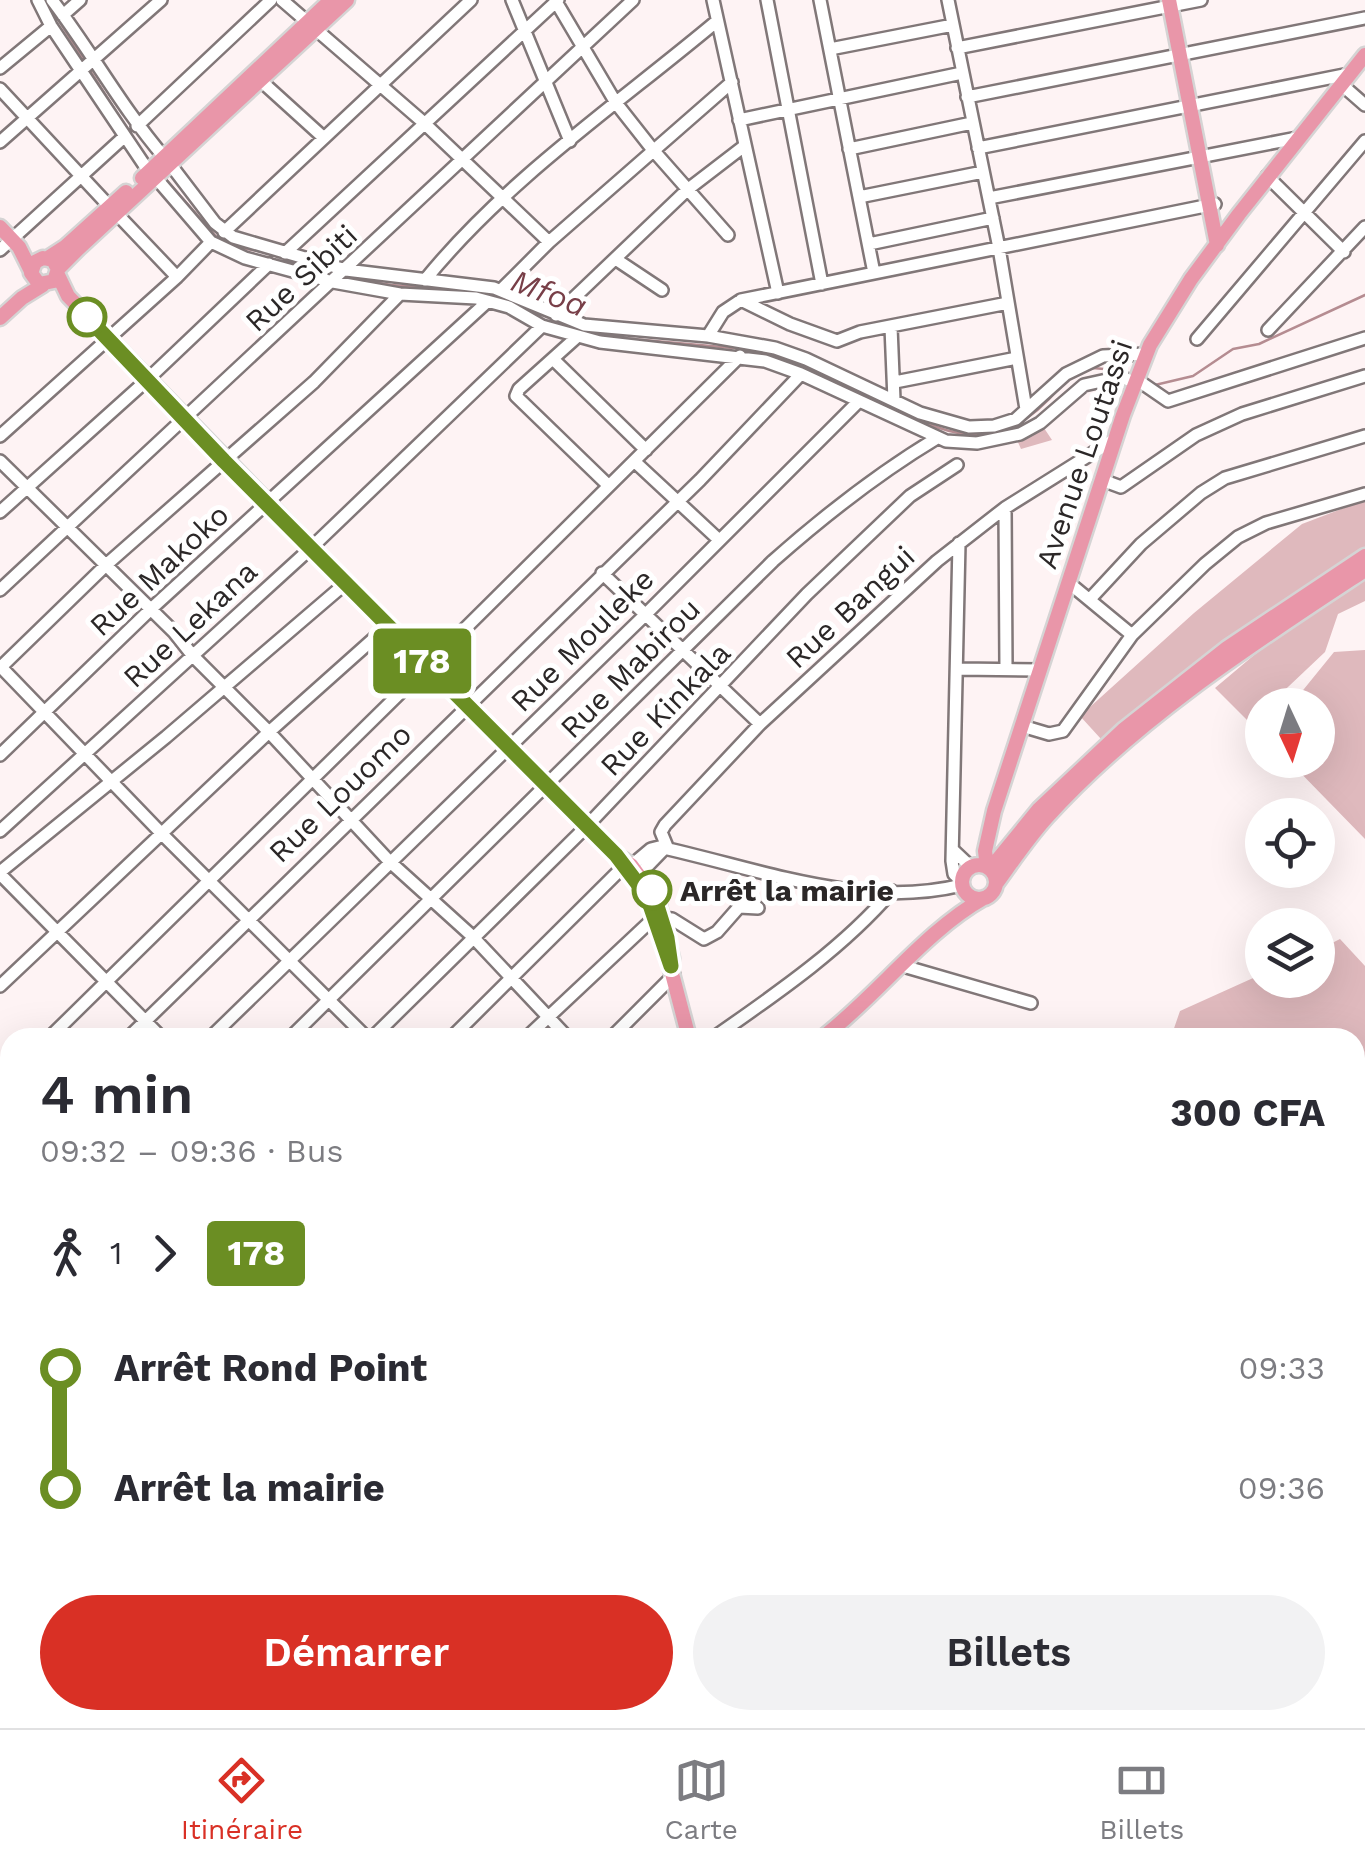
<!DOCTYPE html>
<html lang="fr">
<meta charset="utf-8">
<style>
body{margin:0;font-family:"Work Sans",sans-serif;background:#f2f2f3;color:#2b2b33;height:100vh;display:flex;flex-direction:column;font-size:38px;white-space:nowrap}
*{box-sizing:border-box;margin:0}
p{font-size:32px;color:#7c7c81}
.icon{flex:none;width:55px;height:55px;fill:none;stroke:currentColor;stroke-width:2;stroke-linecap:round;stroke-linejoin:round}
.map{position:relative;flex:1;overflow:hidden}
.drawer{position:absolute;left:0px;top:1028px;width:1365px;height:702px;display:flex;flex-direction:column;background:#fff;border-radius:30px 30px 0 0;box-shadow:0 10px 40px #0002}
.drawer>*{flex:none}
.badge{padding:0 20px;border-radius:8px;font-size:35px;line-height:65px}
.needle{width:65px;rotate:176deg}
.buttons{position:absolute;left:1245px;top:688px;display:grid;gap:20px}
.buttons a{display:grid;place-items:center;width:90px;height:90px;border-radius:50%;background:#fff;box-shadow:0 10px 40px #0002;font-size:50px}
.map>.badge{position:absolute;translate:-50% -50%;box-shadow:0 0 0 5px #fff}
.legs{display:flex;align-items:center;gap:15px;height:110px;padding:0 40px;font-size:32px}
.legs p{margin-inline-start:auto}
.summary{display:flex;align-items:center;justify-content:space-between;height:170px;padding:0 40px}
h1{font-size:55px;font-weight:600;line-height:75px}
.cta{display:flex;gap:20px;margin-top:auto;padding:20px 40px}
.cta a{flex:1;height:115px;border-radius:60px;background:#d93025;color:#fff;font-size:40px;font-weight:600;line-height:115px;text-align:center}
.cta a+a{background:#f2f2f3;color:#2b2b33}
ul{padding:0 40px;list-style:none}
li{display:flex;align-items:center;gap:35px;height:120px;font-size:38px}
li i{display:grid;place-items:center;width:15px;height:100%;margin:0 12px;background:currentColor}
li i::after{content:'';width:25px;height:25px;margin:-12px;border:8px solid;border-radius:50%;background:#fff}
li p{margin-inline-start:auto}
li:first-child i{background:linear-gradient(#0000 50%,currentColor 0)}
li:last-child i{background:linear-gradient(currentColor 50%,#0000 0)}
.tabs{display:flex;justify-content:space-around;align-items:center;height:140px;border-top:2px solid #e1e1e2;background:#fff;font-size:28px;color:#7c7c81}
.tabs a{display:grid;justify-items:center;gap:5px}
.tabs .current{color:#d93025}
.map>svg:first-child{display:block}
.green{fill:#dfb9bd}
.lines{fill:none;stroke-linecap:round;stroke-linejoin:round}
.stream{stroke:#b58c91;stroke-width:2.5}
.taxiway{stroke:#a49c9c;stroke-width:20}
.minor-casing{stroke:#817778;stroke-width:16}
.major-casing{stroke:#d5d4d4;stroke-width:19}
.minor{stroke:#fff;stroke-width:11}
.major{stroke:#e996a9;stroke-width:14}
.line-1-casing{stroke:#fff;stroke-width:22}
.line-1{stroke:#6b8e23;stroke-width:15}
.stop-1-dot{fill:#fff;stroke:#6b8e23;stroke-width:5}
.labels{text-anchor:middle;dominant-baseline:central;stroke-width:10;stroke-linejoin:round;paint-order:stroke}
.street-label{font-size:30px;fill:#2b2727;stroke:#fff}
.stop-label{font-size:30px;font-weight:bold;fill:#2b2727;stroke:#fff;text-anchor:start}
.water-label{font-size:32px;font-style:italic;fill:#783f48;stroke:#fff}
</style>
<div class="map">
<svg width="1365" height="1728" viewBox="0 0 1365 1728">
<rect width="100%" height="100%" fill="#fef3f4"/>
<path class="green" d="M1044,428L1052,440L1021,449L1017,440Z
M1365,500V550L1101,739L1080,716L1194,613L1302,524Z
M1365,578V601L1338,614L1325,652L1269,705H1262V711L1250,723L1215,688L1266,645Z
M1365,650V839L1288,760H1318V705H1291L1334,652Z
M1340,939L1365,966V1564L1355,1571V1038L1171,1037L1180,1011L1262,974V980H1318V950Z
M1365,1659V1728H1295L1303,1720H1355V1669Z
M982,1720H1202L1208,1728H979Z"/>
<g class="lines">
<path class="stream" d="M46,0L85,62
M89,69L133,138
M163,176L220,241
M232,246L268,253
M310,265L330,273
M343,277L391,285L469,291
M482,292L502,300
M519,306L599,336L744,349L789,359
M1074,376L1093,368L1126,371
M1155,385L1193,376L1233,349L1259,344L1365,295
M869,395C944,435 996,463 1060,387
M0,1355L10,1367"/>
<path class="taxiway" d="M1355,1622L1365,1612
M1245,1728L1253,1720"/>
<defs>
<path id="minor" d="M38,0L51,26L149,172
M52,0C91,51 122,108 164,157
M282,0L423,122L549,242
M512,0L570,141
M555,0L616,103L653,150L728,235
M713,0L778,293
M767,0L822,284
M820,0L874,273
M948,0L999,248L1026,409
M63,15L80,0
M957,48L1201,0
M830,49L953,25
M0,68L51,26
M260,80L324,138
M1341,84L1365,105
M0,89L110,207
M967,97L1365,18
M739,120L962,73
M137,126L271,0
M0,142L161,0
M978,148L1349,74
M849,149L972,123
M170,164L215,223L233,237L346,270L494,288L584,325L708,336L775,348L806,359L920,413L969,427L994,426L1016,419L1066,374L1103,356L1146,354
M1267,176L1344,252
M156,178L211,242L245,258L333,282L400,294L476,298L509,307L542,326L600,342L765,361L801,374L946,441L977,443L1020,434L1040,423L1084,385L1120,377L1135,382
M859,197L983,172
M989,198L1297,138
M117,214L177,277
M224,232L471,0
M869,244L993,218
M0,250L124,137
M285,253L558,0
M617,260L662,290
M425,280C507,179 618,104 717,21
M501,290L549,242L732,82
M741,300L790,324L837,341L860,332L1008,303
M556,315L687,190L743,147
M891,327L894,400
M1268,330L1365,227
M578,336L519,389L516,396L609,486
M708,336L723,312L741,300L1215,204
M1197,339L1365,141
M555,361L646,450
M1136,379L1168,401L1365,338
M895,382L1017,358
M0,436L177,277L211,242
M0,461L174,632L193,656L269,732L389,861L472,936L568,1038
M634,461L718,539
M1102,480L1121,487L1196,435L1242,414L1365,376
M1005,508L1006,668
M0,512L147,380L269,264
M959,543L952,861L954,874L962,881
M602,573L760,724
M1069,583L1132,635
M0,590L633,0
M1090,599L1141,544L1201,493L1225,478L1365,436
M0,666L162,834L367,1038
M0,668L106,565L314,382L400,294
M958,669L1040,670
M1022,726L1049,734L1063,731L1132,635L1205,564L1238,537L1266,523L1365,494
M0,755L151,609L487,302
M0,831L311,548L542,326
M668,849L661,832L665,825L760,724L937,561L1005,508L1115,439
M953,850L971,867
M626,870L651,849L659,847C757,868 860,910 962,885
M0,872L166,737L346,583
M0,874L162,1038
M635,879L665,848
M662,918L672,919L704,939L717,932L739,907L758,908
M903,966L1031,1003
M0,986L269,732L389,625
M49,1038C281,812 510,584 740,356
M128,1038L700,480L801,374
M210,1038L645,615L858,402
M290,1038L773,561C825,515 877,474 937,438
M372,1038L587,826L807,594L910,496L957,465
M451,1038L623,867
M526,1038L655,917
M611,1038L674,975
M713,1038C776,994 842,949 892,891
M0,1083L10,1074
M0,1088L10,1099
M0,1166L10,1156
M0,1248L10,1238
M0,1267L10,1277
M0,1326L10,1316
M0,1408L10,1399
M0,1455L10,1466
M0,1482L10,1472
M0,1551L10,1543
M0,1612L10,1605
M0,1643L10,1654
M0,1684L10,1677
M432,1720L440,1728
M748,1720L749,1728
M281,1724L284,1728
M71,1728L81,1720
M167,1728L178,1720
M236,1728L248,1720
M336,1728L347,1720
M449,1728L460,1720
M542,1728L552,1720
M628,1728L640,1720
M724,1728L737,1720"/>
<path id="major" d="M1169,0L1217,245
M142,178L331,0
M0,227L19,247L31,271
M48,258L65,247L126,192
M58,269L53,260L43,258L35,262L31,273L39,284L54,281L58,269L79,248L347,0
M58,275L68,296L428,668L616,855L631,865L658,902L672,958L671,966
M0,318L22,298L43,285
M962 882a17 17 0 1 1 34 0a17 17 0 1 1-34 0Z
M987,867L985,851L994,811L1123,415L1150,345L1191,279L1239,214L1365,55
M990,869L1039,809L1123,730L1227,648L1365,556
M996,884C1012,862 1028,838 1047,817C1137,718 1254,643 1365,570
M669,962L689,1038
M822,1038C878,995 925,931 984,898
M765,1720V1728"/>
</defs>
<use href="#minor" class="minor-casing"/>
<use href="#major" class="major-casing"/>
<use href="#minor" class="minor"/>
<use href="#major" class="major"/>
</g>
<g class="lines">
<defs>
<path id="line-1" d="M87,317L224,461L616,855L647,896L671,966L667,938L652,890"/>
</defs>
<use href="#line-1" class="line-1-casing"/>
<use href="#line-1" class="line-1"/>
</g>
<g class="stop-1-dot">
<circle cx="87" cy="317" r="18"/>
<circle cx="652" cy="890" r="18"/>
</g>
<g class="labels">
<g class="street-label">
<text transform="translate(301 278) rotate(-43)">Rue Sibiti</text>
<text transform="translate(1084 454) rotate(-71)">Avenue Loutassi</text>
<text transform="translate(159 570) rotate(-43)">Rue Makoko</text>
<text transform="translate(850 607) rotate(-43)">Rue Bangui</text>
<text transform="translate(190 624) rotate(-43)">Rue Lekana</text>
<text transform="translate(582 640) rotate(-45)">Rue Mouleke</text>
<text transform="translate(630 668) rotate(-45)">Rue Mabirou</text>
<text transform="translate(665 709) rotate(-46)">Rue Kinkala</text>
<text transform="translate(340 793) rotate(-44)">Rue Louomo</text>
</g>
<g class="stop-label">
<text x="680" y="890">Arrêt la mairie</text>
</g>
<g class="water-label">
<text transform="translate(549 293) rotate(21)">Mfoa</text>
</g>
</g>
</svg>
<div class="buttons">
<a><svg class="needle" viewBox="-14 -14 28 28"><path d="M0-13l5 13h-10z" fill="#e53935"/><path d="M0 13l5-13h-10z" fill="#7c7c81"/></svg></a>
<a><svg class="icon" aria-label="locate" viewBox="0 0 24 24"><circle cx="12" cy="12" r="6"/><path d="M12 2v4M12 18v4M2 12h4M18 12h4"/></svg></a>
<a><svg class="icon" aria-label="layers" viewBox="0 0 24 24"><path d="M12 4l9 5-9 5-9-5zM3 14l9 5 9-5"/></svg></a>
</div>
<b class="badge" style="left:422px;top:661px;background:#6b8e23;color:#fff">178</b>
<section class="drawer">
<div class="summary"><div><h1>4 min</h1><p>09:32 – 09:36 · Bus</p></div><b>300 CFA</b></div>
<div class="legs"><svg class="icon" aria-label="walk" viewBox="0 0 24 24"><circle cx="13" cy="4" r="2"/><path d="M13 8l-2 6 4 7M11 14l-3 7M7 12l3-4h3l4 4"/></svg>1<svg class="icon" aria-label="forward" viewBox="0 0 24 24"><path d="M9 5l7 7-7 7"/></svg><b class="badge" style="background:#6b8e23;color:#fff">178</b></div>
<ul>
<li><i style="color:#6b8e23"></i><b>Arrêt Rond Point</b><p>09:33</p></li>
<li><i style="color:#6b8e23"></i><b>Arrêt la mairie</b><p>09:36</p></li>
</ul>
<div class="cta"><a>Démarrer</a><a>Billets</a></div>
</section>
</div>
<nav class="tabs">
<a class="current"><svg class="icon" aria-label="directions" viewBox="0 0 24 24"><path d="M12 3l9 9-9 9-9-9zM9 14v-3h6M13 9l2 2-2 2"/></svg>Itinéraire</a>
<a><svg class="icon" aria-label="map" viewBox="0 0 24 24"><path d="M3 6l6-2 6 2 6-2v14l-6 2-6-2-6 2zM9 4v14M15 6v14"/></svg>Carte</a>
<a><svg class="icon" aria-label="tickets" viewBox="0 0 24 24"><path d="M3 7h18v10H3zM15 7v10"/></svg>Billets</a>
</nav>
